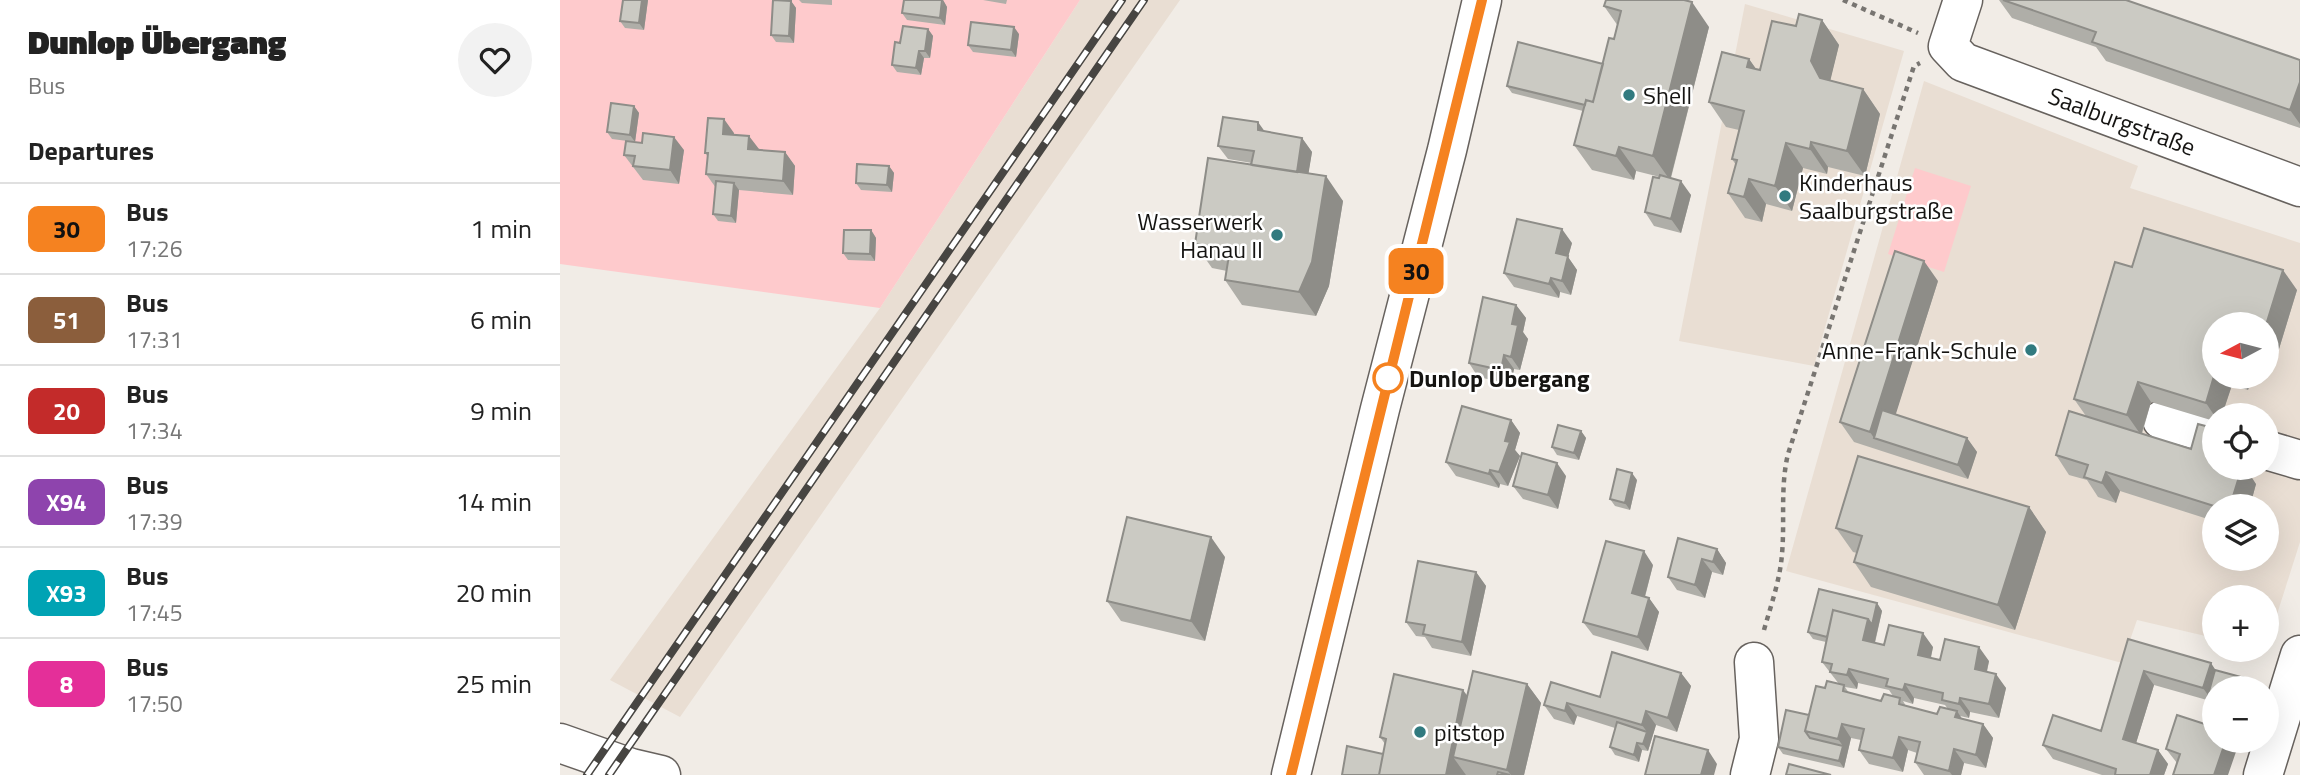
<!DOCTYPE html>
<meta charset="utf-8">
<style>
body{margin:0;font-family:"Titillium Web",sans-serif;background:#f2f2f2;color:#222;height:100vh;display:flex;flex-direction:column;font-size:26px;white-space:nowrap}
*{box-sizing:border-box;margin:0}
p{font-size:23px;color:#767676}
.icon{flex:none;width:38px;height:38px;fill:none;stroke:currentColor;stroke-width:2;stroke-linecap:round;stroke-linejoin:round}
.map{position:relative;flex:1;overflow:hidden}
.side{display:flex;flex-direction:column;background:#fff;width:560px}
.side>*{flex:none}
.badge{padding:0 14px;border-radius:10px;font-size:24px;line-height:46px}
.needle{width:46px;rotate:263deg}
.tools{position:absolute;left:1642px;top:312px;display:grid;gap:14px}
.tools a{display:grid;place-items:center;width:77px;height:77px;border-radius:50%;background:#fff;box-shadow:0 7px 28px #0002;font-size:35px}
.map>.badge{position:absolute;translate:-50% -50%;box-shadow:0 0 0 4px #fff}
h2{padding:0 28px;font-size:26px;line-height:63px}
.round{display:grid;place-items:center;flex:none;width:74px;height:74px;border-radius:37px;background:#f2f2f2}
.headline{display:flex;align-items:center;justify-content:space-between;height:119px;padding:0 28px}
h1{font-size:33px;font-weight:800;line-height:52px}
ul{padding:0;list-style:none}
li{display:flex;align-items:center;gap:21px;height:91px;padding:0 28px;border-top:2px solid #e0e0e0}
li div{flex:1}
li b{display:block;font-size:26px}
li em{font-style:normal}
li .badge{min-width:77px;font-weight:700;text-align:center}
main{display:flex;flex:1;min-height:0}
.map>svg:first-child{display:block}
.built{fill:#e9ded3;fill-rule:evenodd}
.green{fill:#fecacc}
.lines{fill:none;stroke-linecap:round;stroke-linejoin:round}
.minor-casing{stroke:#67625e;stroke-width:41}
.major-casing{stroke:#67625e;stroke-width:41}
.path{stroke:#787571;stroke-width:4.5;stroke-dasharray:5 5;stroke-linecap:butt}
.minor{stroke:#fff;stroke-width:38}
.major{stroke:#fff;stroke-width:38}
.rail-casing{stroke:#474542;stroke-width:8}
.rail{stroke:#fff;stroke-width:5;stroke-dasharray:16;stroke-linecap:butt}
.wall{fill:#afaea8;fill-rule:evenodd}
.shaded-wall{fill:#8e8d88}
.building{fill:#cbcac3;stroke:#8e8d88;stroke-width:2}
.line-casing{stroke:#fff;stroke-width:16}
.line{stroke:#f58220;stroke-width:10}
.poi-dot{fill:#317a7f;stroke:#fff;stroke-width:2.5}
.stop-dot{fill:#fff;stroke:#f58220;stroke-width:3.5}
.labels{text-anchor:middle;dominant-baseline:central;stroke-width:5;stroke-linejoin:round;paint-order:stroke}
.poi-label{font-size:24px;fill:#151412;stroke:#fff;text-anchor:start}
.street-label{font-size:24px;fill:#151412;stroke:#fff}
.stop-label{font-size:24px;font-weight:bold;fill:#151412;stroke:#fff;text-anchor:start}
</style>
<main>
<section class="side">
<div class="headline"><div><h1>Dunlop Übergang</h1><p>Bus</p></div><a class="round"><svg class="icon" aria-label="heart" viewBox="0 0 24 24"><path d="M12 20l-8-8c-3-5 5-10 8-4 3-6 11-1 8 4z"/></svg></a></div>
<h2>Departures</h2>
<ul>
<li><span class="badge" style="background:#f58220;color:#111">30</span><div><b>Bus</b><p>17:26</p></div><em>1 min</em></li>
<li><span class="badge" style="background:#8b5e3c;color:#fff">51</span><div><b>Bus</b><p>17:31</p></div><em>6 min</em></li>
<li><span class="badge" style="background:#c32b2a;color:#fff">20</span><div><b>Bus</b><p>17:34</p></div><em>9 min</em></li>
<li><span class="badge" style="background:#8e44ad;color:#fff">X94</span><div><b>Bus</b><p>17:39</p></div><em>14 min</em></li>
<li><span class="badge" style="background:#00a3b4;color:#fff">X93</span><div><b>Bus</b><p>17:45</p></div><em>20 min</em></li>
<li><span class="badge" style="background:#e42f99;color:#fff">8</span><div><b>Bus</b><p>17:50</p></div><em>25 min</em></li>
</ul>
</section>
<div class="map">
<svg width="1740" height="775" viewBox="0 0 1740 775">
<rect width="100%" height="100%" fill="#f1ece6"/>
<path class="built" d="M520,0H620L120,717L50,680L320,308Z
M1185,4L1344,51L1254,366L1119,341Z
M1364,81L1578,166L1570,188L1740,243V542L1706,649V597H1654V638L1577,620L1562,663L1226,571ZM1654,324H1706V376H1654ZM1654,415H1706V467H1654ZM1654,506H1706V558H1654Z"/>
<path class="green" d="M0,0H520L320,308L0,264Z
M1355,168L1411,186L1384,272L1328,254Z"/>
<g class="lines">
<defs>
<g id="minor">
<path id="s1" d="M1403,0L1388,46L1403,62L1740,187"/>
<path d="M1602,420L1654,435"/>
<path d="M1706,450L1740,460"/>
<path d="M0,743L71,768L101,775"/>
<path d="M1190,775L1199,739L1194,662"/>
<path d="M1703,775L1740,655"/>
</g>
<path id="major" d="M731,775L820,409L887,150L922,0"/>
</defs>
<use href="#minor" class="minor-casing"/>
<use href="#major" class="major-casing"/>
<path class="path" d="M1283,0L1358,33
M1204,630C1211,605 1220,580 1222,554C1225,520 1220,488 1228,454L1354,66L1360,63"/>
<use href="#minor" class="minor"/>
<use href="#major" class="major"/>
<defs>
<path id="rail" d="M27,775L562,0
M49,775L584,0"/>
</defs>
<use href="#rail" class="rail-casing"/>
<use href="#rail" class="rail"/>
</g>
<path class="wall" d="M88,0L84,30L65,28L60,21Z
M239,0H272V5L242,3Z
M383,0L387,7L385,25L347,20L342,13Z
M423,0H447L446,4Z
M1439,0H1566L1740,60V128L1546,61L1536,47L1452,18Z
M231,1L236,8L234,43L216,42L211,35Z
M1044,6L1149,27L1111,178L1131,195L1121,233L1094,226L1085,212L1100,177L1076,171L1074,180L1032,170L1014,145L1023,111L952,93L947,86L1043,64L1054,39L1058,26Z
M1262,20L1279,45L1270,80L1303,89L1320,114L1305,176L1268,167L1267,174L1243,168L1232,211L1206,204L1202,222L1185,218L1168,193L1176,165L1172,159L1179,130L1166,127L1149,102L1189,59L1196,69L1200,70L1236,26Z
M368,29L373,36L370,58H364L361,75L337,72L332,65L340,43Z
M459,34L456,57L413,52L408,45Z
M74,106L79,113L75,142L52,139L47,132Z
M705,132L742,138L752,152L748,174L783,201L769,286L756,316L682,305L665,280L667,271L652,268L635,244L691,165L692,163L668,159L658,146Z
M174,133V134L199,150L225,152L235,166L233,195L179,190L176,223L158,221L153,214L156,188L146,174L148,157L145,153Z
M124,150L119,184L83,180L64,155Z
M329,166L334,173L332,192L301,190L296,183Z
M311,230L316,238L315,261L288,260L283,253Z
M1012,243L1008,257L1017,270L1011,295L1000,292L999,298L954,287L944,273Z
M1572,267L1737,290L1715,362L1706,359V324H1654V376H1692L1688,390L1672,385L1662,415H1654V421L1591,402L1582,434L1654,467L1696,484L1690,506H1654V521L1560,491L1556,503L1538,497L1527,480L1509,475L1496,455L1526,416L1514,399Z
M1378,281L1335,415L1407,438L1417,452L1408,479L1294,442L1280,422Z
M956,305L966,318L963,332L968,339L960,370L954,369L951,384L918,377L909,363Z
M951,420L960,433L955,450L960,456L948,486L940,484L939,488L896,476L886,462Z
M1021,431L1026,438L1019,460L997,455L992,447Z
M1006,476L998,509L963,499L953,486Z
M1077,480L1070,510L1055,506L1050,499Z
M1469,507L1486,532L1455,630L1311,587L1294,562L1297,553L1293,552L1276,528Z
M1157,549L1166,563L1163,575L1152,572L1145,598L1117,590L1108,577Z
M665,557L645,641L561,621L547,601Z
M1093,565L1085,597L1089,598L1099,612L1088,651L1033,635L1023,622Z
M916,572L926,586L911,656L872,648L865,637L856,636L846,622Z
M1317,603L1322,611L1315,643L1324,645L1373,647L1371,658L1380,660L1429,661L1427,672L1446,688L1439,718L1410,712L1409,718L1400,716L1402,719L1423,724L1433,738L1426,768L1404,763L1401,775H1364L1355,762L1357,753L1348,750L1343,772L1309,764L1299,750L1301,740L1291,738L1284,768L1223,754L1218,747L1249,715L1265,688L1279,684L1262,662L1266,642L1253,639L1248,632ZM1298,683L1329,690L1333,696L1321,701L1289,693L1285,687L1297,689ZM1354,698L1385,705L1388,709L1377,714L1346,706L1343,701L1353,704Z
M1568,639L1655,670L1697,687L1654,688V702L1594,685L1576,743L1598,750L1608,764L1604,775H1542L1493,759L1483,745L1541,731Z
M1121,673L1131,686L1117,732L1096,725L1088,751L1082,750L1079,762L1055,755L1050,747L1055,728L1017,716L1014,725L994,719L984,705L1040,697Z
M967,684L981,703L964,775H782L823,754L825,744L820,737L907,695Z
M1654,740H1674L1678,746L1617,763L1606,749Z"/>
<path class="shaded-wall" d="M82,0H88L84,30L79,23Z
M383,0L387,7L385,25L380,18Z
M231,1L236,8L234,43L229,36Z
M1132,2L1149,27L1110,180L1093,156Z
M1262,20L1279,45L1269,86L1260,78L1251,61Z
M454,27L459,34L456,57L451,50Z
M368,29L373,36L370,58L365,51Z
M359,51L364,58L361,75L356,68Z
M1189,59L1206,83L1187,67Z
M1740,82V124L1730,110Z
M1303,89L1320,114L1305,176L1287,151Z
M74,106L79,113L75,142L70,135Z
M164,119L174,133L173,147L163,134Z
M698,122L708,136L698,130Z
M189,136L199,149L198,163L188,149Z
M114,137L124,150L119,184L110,170Z
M742,138L752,152L745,195L735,181Z
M1251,142L1268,167L1267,174L1250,149Z
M1226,143L1243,168L1232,211L1215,186Z
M1059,147L1076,171L1074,180L1056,156Z
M225,152L235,166L233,195L223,181Z
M329,166L334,173L332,192L327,185Z
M766,176L783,201L769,286L756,316L739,292Z
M1189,179L1206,204L1202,222L1184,197Z
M1121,181L1131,195L1121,233L1111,219Z
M174,183L179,190L176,223L171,216Z
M1002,229L1012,243L1008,257L1017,270L1011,295L1002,281L996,253Z
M311,230L316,238L315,261L310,254Z
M1364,261L1378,281L1327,442L1314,438L1310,432Z
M1723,270L1737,290L1715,362L1706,349V325Z
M991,278L1000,292L999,298L989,284Z
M956,305L966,318L963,332L968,339L960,370L951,357L952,324Z
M944,355L954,369L951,384L941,370Z
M1654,376H1666L1672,385L1662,415H1654L1646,403Z
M1678,376H1692L1688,390Z
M1578,382L1591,402L1581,435L1567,415Z
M951,420L960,433L955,450L960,456L948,486L939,472L945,441Z
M1654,429V463L1646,453Z
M1021,431L1026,438L1019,460L1014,453Z
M1407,438L1417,452L1408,479L1398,465Z
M997,463L1006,476L998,509L988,495Z
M1682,467H1685L1696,484L1690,506H1670Z
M930,470L940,484L939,488L929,474Z
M1546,472L1560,491L1556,503L1542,483Z
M1072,473L1077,480L1070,510L1065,503Z
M1469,507L1486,532L1455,630L1438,605Z
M651,537L665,557L645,641L631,621Z
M1157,549L1166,563L1163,575L1153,562Z
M1084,551L1093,565L1082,607L1072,593Z
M1142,559L1152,572L1145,598L1135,585Z
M916,572L926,586L911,656L902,642Z
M1089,598L1099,612L1088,651L1078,637Z
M1317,603L1322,611L1312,654L1303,640L1308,619Z
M1363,633L1373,647L1368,669L1358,655Z
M1419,647L1429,661L1424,683L1415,669Z
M1651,663L1660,677L1648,695L1643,688Z
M1289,669L1298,683L1297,689L1287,675Z
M1584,671L1594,685L1573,753L1563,739Z
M1121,673L1131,686L1117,732L1108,718Z
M1436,674L1446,688L1439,718L1429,704Z
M1692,680L1697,687V688H1690Z
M967,684L981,703L964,775H951L947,770Z
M1345,684L1354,698L1353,704L1343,690Z
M903,690L921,714L893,757L906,775H886Z
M1400,698L1410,712L1409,718L1399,704Z
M1007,703L1017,716L1014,725L1005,711Z
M1086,711L1096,725L1088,751L1083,744L1087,732L1082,725Z
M1397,711L1406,725L1395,717Z
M1282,724L1291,738L1284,768L1279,761L1283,746L1278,739Z
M1423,724L1433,738L1426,768L1416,755Z
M1339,737L1348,750L1343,772L1333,758Z
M1666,740H1674L1678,746L1668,775H1654Z
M1077,743L1082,750L1079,762L1074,755Z
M1394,749L1404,763L1401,775H1392L1389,771Z
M1148,750L1157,764L1154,775H1141Z
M1598,750L1608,764L1604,775H1590Z"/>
<path class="building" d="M63,0H82L79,23L60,21Z
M213,0L231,1L229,36L211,35Z
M344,0H382L380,18L342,13Z
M1046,0H1124L1132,2L1093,156L1059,147L1056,156L1014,145L1026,100L1033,102L1049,38L1054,39L1061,11L1044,6Z
M1443,0H1566L1740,60V82L1730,110L1532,42L1536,32Z
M1239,14L1262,20L1251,61L1260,78L1303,89L1287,151L1251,142L1250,149L1226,143L1215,186L1189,179L1184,197L1168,193L1177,160L1172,159L1184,111L1149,102L1162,52L1189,59L1187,67L1200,70L1212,21L1236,26Z
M411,22L454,27L451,50L408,45Z
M343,26L368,29L365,51H359L356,68L332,65L335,42L340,43Z
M958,42L1043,64L1033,102L1026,100L1025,105L947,86Z
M51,103L74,106L70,135L47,132Z
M663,117L698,122V130L742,138L737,172L691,165L694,151L658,146Z
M148,118L164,119L163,134L189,136L188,149L225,152L223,181L146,174L148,153H145Z
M83,133L114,137L110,170L73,166L75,156L64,155L66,141L82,143Z
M648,158L766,176L752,262L739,292L665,280L670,249L635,244Z
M297,164L329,166L327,185L296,183Z
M1100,175L1121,181L1111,219L1085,212L1093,177L1099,178Z
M156,181L174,183L171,216L153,214Z
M957,219L1002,229L996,253L1008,256L1002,281L991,278L989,284L944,273Z
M1584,228L1723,270L1706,325V324H1654V376L1646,403L1578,382L1567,415L1514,399L1555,262L1572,267Z
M284,230H311L310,254L283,253Z
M1335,251L1364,261L1310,432L1280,422Z
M923,297L956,305L952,324L958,325L951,357L944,355L941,370L909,363Z
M902,406L951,420L945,441L950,442L939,472L930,470L929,474L886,462Z
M1322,410L1407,438L1398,465L1314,438Z
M1509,411L1631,449L1638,424L1653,428L1646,453L1654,455V467H1682L1670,506H1654L1546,472L1542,483L1524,477L1528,465L1496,455Z
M998,425L1021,431L1014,453L992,447Z
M962,453L997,463L988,495L953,486Z
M1298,456L1469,507L1438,605L1294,562L1302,536L1276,528Z
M1057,469L1072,473L1065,503L1050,499Z
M567,517L651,537L631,621L547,601Z
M1118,538L1157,549L1153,562L1142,559L1135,585L1108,577Z
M1046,541L1084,551L1072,593L1089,598L1078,637L1023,622Z
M858,561L916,572L902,642L863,634L865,625L846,622Z
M1259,589L1317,603L1312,625L1308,619L1273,610L1267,637L1248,632Z
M1273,610L1308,619L1303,640L1324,645L1329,625L1363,633L1358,655L1380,660L1385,639L1419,647L1415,669L1436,674L1429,704L1400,698L1399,704L1382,700L1383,693L1345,684L1343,690L1326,686L1328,679L1289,669L1287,675L1270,672L1272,664L1262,662Z
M1568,639L1651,663L1643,688L1584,671L1563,739L1598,750L1590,775H1555L1556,769L1483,745L1493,715L1541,731Z
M1052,652L1121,673L1108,718L1086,711L1082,725L1007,703L1005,711L984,705L991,682L1040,697Z
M1655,670L1692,680L1690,688H1654V697L1648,695Z
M913,671L967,684L947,770L893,757Z
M834,674L903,690L886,775H819L826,739L820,737Z
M1267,681L1284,685L1283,691L1321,701L1324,694L1340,698L1339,704L1377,714L1380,707L1397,711L1395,717L1423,724L1416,755L1394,749L1389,771L1355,762L1360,742L1339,737L1333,758L1299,750L1304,729L1282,724L1278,739L1245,731L1256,686L1265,688Z
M1226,710L1249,715L1245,731L1250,738L1283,746L1279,761L1218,747Z
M1617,715L1654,727V740H1666L1654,775H1613L1620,754L1606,749Z
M1057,722L1087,732L1083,744L1077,743L1074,755L1050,747Z
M1095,736L1148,750L1141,775H1085Z
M787,746L823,754L819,775H782Z
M1229,764L1271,775H1226Z
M938,772L950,775H937Z"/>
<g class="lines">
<defs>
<path id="line" d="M731,775C793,516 860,259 922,0"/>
</defs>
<use href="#line" class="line-casing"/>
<use href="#line" class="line"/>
</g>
<g class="poi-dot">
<circle cx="1069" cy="95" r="7"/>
<circle cx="1225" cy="196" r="7"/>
<circle cx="717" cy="235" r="7"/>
<circle cx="1471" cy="350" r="7"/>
<circle cx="860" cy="732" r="7"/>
</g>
<circle class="stop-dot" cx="828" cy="378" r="14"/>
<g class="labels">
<g class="poi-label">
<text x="1083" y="95">Shell</text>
<text x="1239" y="182">Kinderhaus<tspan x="1239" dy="28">Saalburgstraße</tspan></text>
<text x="703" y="221" text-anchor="end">Wasserwerk<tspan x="703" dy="28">Hanau II</tspan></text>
<text x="1457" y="350" text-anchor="end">Anne-Frank-Schule</text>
<text x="874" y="732">pitstop</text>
</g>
<g class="street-label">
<text stroke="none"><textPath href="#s1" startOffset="240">Saalburgstraße</textPath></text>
</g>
<g class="stop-label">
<text x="849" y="378">Dunlop Übergang</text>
</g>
</g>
</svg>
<div class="tools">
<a><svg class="needle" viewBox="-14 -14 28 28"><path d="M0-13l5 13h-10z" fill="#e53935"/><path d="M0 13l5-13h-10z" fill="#767676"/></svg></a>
<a><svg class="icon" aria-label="locate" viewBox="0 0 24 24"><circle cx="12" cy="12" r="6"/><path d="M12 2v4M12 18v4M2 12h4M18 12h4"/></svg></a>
<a><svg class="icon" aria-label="layers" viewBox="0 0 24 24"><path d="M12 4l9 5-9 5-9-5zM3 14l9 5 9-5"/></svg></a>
<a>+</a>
<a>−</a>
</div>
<b class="badge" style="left:856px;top:271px;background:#f58220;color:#111">30</b>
</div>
</main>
